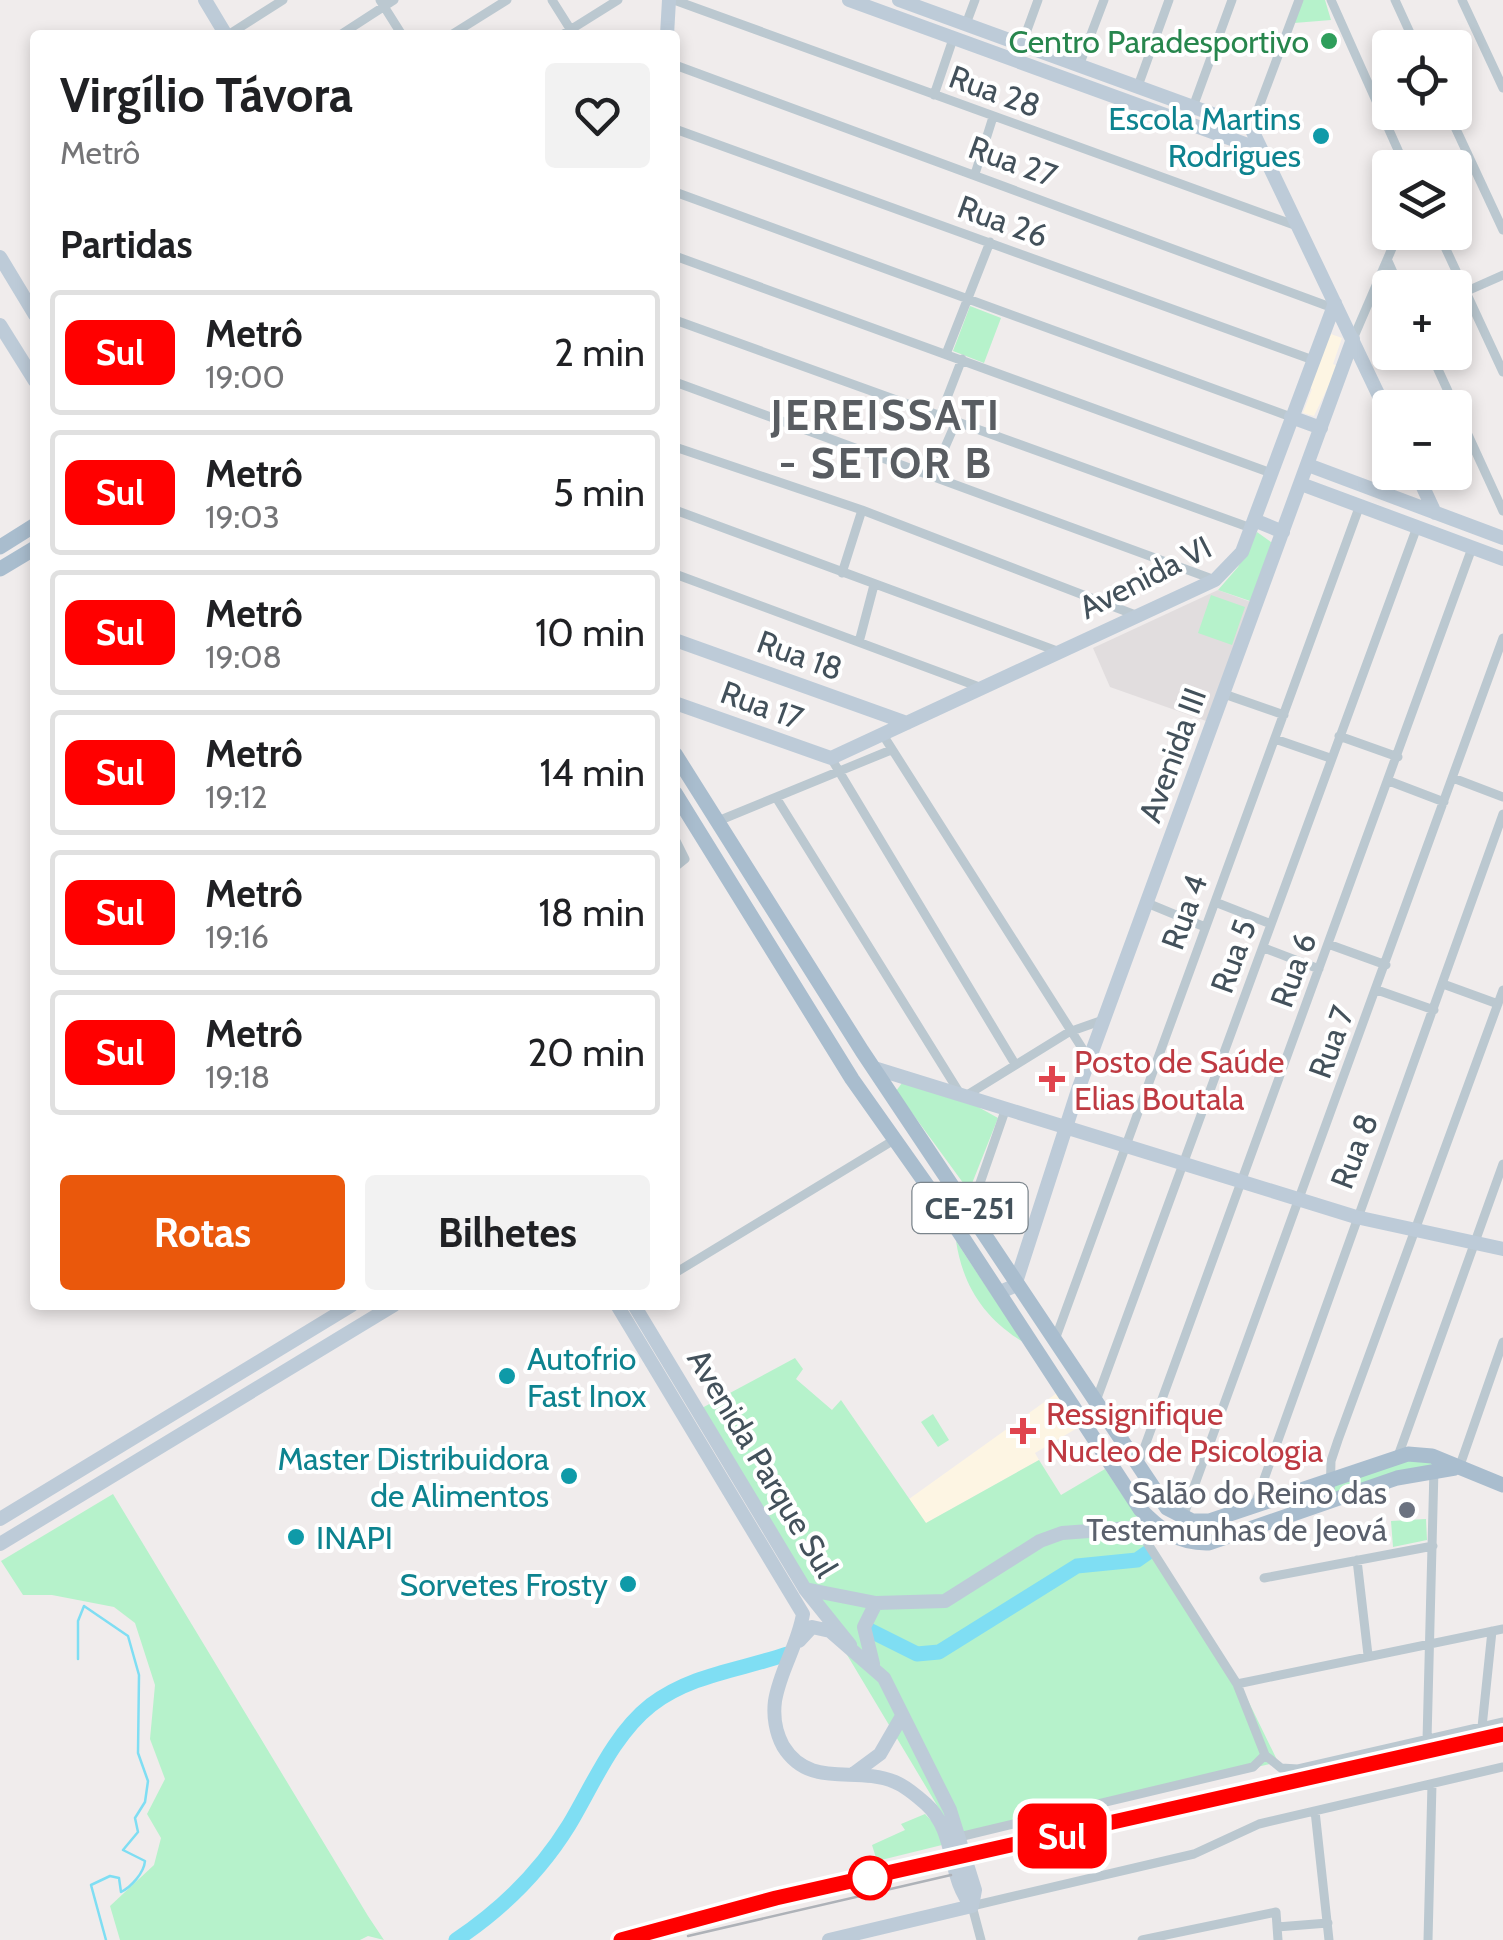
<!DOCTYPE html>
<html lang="pt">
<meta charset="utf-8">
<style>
body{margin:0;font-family:Cabin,sans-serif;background:#f2f2f2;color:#202124;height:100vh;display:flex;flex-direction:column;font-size:38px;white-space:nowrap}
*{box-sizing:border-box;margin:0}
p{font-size:32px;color:#757577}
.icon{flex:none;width:55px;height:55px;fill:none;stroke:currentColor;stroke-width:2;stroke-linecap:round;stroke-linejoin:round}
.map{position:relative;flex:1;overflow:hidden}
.sheet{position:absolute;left:30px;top:30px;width:650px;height:1280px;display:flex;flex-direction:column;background:#fff;border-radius:10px;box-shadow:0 5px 15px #0003}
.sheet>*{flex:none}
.badge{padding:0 20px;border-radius:15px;font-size:35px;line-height:65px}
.fabs{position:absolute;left:1372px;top:30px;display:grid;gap:20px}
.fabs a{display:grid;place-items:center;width:100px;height:100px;border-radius:10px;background:#fff;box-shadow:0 5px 15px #0003;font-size:50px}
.map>.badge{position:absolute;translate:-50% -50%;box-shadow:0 0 0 5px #fff}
h2{padding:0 30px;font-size:38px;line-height:90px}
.round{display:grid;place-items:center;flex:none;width:105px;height:105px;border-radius:10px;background:#f2f2f2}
.headline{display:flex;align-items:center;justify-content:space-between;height:170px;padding:0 30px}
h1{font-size:48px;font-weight:800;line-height:75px}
.primary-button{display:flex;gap:20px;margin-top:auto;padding:20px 30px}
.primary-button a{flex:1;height:115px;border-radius:10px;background:#ea580c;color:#fff;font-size:40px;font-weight:800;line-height:115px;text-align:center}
.primary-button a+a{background:#f2f2f2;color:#202124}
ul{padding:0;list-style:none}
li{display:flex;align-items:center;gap:30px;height:125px;margin:0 20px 15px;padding:0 10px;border:5px solid #e0e0e0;border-radius:10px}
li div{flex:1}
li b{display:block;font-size:38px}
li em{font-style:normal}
li .badge{min-width:110px;font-weight:700;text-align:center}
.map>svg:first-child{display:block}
.commercial{fill:#fdf5e3}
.education{fill:#e1ddde}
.green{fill:#b6f2cb}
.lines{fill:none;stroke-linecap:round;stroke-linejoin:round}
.stream{stroke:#7fdef3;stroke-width:2.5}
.river{stroke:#7fdef3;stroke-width:15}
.street{stroke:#bbc8d0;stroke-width:9}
.secondary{stroke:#bdcbd8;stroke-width:14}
.primary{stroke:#a9bdce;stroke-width:15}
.rail{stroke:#aeb2b8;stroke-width:2.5}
.line-casing{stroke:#fff;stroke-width:22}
.line{stroke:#f00;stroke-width:15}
.leisure-dot{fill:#2e9e5b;stroke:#fff;stroke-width:4}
.culture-dot{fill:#0f9aa8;stroke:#fff;stroke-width:4}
.health-dot{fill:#e0444e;stroke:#fff;stroke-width:4}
.worship-dot{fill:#6b7280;stroke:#fff;stroke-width:4}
.stop-dot{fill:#fff;stroke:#f00;stroke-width:5}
.labels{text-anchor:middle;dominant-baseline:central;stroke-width:8;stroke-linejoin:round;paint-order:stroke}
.shield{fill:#fff;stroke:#7b858c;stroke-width:2.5}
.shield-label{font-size:30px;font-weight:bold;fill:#43515b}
.leisure-label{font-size:32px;fill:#27864d;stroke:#fff;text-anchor:end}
.street-label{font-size:32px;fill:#43515b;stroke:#fff}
.culture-label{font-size:32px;fill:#0d838f;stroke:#fff;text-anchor:end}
.health-label{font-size:32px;fill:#be3a42;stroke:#fff;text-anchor:start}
.worship-label{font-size:32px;fill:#5b616d;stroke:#fff;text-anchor:end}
.district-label{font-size:42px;font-weight:bold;letter-spacing:2.5px;fill:#595d62;stroke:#fff}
</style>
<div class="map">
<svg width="1503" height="1940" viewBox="0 0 1503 1940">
<rect width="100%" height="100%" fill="#f0ecec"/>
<path class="commercial" d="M1331,334L1342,338L1333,364L1338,366L1314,416L1303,413L1312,389L1307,387Z
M1057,1393L1079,1427L1035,1453L1039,1460L926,1523L909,1499Z"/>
<path class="education" d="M1218,590L1251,602L1206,721L1110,687L1093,648Z"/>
<path class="green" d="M1303,0H1325L1331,20L1294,23Z
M970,306L1001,318L984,363L953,351Z
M1257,532L1275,545L1253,602L1218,590L1238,567Z
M1211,595L1245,607L1232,645L1198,633Z
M902,1083L971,1103L998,1118L969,1191L896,1091Z
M956,1241L1023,1342C984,1318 963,1286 956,1241Z
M795,1358L803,1369L796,1379L832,1410L841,1400L926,1523L1039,1460L1061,1495L1105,1469L1140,1521L1136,1530L1239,1682L1278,1762L956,1837L700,1409Z
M933,1414L949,1440L938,1447L921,1422Z
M1397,1453L1447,1465L1330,1497L1327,1488Z
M113,1494L368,1916L384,1940L368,1936L360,1940H120L110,1906L154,1865L161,1838L147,1814L165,1779L150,1739L155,1685L135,1623L114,1607L52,1595H23L1,1561Z
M1426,1519L1427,1540L1393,1547L1391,1521Z
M925,1814L938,1827L942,1845L877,1861L872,1845L905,1830L901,1824Z"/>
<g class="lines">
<path class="stream" d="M78,1659V1621L84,1606L128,1636L139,1675L138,1753L148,1781L145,1802L135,1818L138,1832L123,1850L145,1861C144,1873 131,1887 121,1892L119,1878L110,1876L91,1885L106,1940"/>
<path class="river" d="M867,1629L917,1654L939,1652L1077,1566L1137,1560L1147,1553
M456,1940C501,1910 540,1872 569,1825C593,1785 613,1735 651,1705C692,1674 741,1670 787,1654"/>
<path class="street" d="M380,0L402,35
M552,0L574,35
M674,0L1297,226
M1331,0L1406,168
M1395,0L1417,48
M1462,0L1503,88
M966,24L975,0
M228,35L283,0
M340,35L394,0
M451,35L507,0
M562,35L618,0
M1022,44L1038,0
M675,65L1333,308
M1079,66L1104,0
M1138,86L1169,0
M934,95L953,39
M1193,107L1232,0
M1448,112L1503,230
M1251,128L1299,0
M675,129L1313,360
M975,174L993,117
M675,192L1291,417
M1438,232L1503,372
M675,256L1271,473
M1388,261L1400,288
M1467,291L1503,275
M675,320L1251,528
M1353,339L1399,232
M1430,352L1503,511
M946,354L990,242
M675,382L1215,580
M940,416L962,359
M675,447L862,510L1138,616
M932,477L956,422
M675,510L1057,651
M842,573L862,510
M675,574L982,688
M859,642L874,585
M1224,694L1284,715
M883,735L1089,1059
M1339,736L1398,757
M1275,739L1330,758
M831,758L1015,1064
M1453,778L1503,797
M1389,781L1444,802
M777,799L959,1092
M718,821L891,750
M675,839L685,859L675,867
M1215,902L1271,924
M1147,903L1205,927
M1328,944L1386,965
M1264,948L1319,969
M1443,984L1498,1004
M1377,990L1434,1010
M967,1095L1069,1032L1103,1020
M971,1209L1006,1108
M675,1273L894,1140
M1056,1337L1360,505
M1096,1401L1417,527
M1398,1456L1503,1164
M1138,1465L1472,548
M1459,1468L1503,1342
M1330,1501L1331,1461L1338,1440L1503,990
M1254,1507L1503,814
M1183,1517L1503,638
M1139,1530L1237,1684L1265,1755L1281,1768L1298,1769L1503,1722
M1357,1560L1368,1655
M1264,1578L1433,1546
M1237,1684L1503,1629
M1482,1727L1492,1631
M1427,1740L1434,1469
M1315,1811L1329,1940
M959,1837L1253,1767L1265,1755
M1277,1927L1328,1923
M981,1940L972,1906L1194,1854L1259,1824L1503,1767
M1142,1940L1276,1912L1278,1940
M1428,1940L1432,1784"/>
<path class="secondary" d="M205,0L226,35
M849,0L1259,149
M899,0L1251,128L1390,419
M667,35L669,0
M0,257L35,315
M0,325L35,381
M1291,417L1321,428
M1308,465L1503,538
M1416,472L1435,513
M1301,484L1503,559
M1254,520L1283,532
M675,640L907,723
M675,703L831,758L1215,580L1242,552L1335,303
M874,1068L1356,1217L1503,1249
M1000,1292L1012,1287L1017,1279L1078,1090L1353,339
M617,1305L803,1614C798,1645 780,1670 775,1701C773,1716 776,1733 783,1746C810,1790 855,1765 895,1782C905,1786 917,1796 926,1804C957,1832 947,1878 972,1906
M634,1305L805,1589L850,1645
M0,1519L352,1305
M0,1544L394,1305
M805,1589L876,1603
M799,1641L812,1627L830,1631L884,1678L950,1810L975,1890L972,1906
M873,1664L864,1627L876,1603L945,1601L1040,1541L1062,1533L1156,1526
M853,1774L880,1754L902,1716
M829,1940L972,1906"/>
<path class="primary" d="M0,547L35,525
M0,569L35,548
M675,754L862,1051L1167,1508L1192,1521H1209L1408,1454L1432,1456L1503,1485
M675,793L852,1079L948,1215L1140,1509C1160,1530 1179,1544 1209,1543L1397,1478L1455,1468"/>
<path class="rail" d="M688,1936L951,1875
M621,1940L776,1898L1503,1734"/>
</g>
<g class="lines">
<defs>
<path id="line" d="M621,1940L776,1898L1503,1734"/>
</defs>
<use href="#line" class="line-casing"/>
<use href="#line" class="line"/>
</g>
<circle class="leisure-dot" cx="1329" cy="41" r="10"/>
<g class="culture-dot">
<circle cx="1321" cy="136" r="10"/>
<circle cx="507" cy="1376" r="10"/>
<circle cx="569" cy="1476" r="10"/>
<circle cx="296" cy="1537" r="10"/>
<circle cx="628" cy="1584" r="10"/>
</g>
<g class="health-dot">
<path d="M1047 1064h10v10h10v10h-10v10h-10v-10h-10v-10h10z"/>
<path d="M1018 1416h10v10h10v10h-10v10h-10v-10h-10v-10h10z"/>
</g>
<circle class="worship-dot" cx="1407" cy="1510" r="10"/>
<circle class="stop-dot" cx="870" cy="1878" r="20"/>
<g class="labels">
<rect class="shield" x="912.5" y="1183" width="115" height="50" rx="8"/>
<g class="shield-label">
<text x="970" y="1208">CE-251</text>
</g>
<g class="leisure-label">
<text x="1309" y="41">Centro Paradesportivo</text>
</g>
<g class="street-label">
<text transform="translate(995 91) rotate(20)">Rua 28</text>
<text transform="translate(1013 161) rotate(20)">Rua 27</text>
<text transform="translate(1003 221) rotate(20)">Rua 26</text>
<text transform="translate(1145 577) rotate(-27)">Avenida VI</text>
<text transform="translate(800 655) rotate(20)">Rua 18</text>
<text transform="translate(762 705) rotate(20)">Rua 17</text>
<text transform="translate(1172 755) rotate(-70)">Avenida III</text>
<text transform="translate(1184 912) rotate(-70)">Rua 4</text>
<text transform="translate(1233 956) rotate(-70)">Rua 5</text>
<text transform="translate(1293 970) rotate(-70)">Rua 6</text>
<text transform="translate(1331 1042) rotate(-70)">Rua 7</text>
<text transform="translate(1354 1151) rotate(-69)">Rua 8</text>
<text transform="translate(763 1463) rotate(59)">Avenida Parque Sul</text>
</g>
<g class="culture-label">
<text x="1301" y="118">Escola Martins<tspan x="1301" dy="37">Rodrigues</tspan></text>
<text x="527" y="1358" text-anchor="start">Autofrio<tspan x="527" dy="37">Fast Inox</tspan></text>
<text x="549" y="1458">Master Distribuidora<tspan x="549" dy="37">de Alimentos</tspan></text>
<text x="316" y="1537" text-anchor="start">INAPI</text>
<text x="608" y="1584">Sorvetes Frosty</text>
</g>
<g class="health-label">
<text x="1074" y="1061">Posto de Saúde<tspan x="1074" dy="37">Elias Boutala</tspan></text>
<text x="1046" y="1413">Ressignifique<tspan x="1046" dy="37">Nucleo de Psicologia</tspan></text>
</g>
<g class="worship-label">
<text x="1387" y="1492">Salão do Reino das<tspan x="1387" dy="37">Testemunhas de Jeová</tspan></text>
</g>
<g class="district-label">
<text x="886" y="415">JEREISSATI<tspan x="886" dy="48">- SETOR B</tspan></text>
</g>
</g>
</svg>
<div class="fabs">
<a><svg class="icon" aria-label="locate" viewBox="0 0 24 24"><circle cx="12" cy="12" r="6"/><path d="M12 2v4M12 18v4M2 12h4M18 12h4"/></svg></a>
<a><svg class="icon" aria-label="layers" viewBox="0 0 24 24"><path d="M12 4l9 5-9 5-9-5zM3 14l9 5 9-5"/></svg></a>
<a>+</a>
<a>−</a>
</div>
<b class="badge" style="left:1062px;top:1836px;background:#f00;color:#fff">Sul</b>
<section class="sheet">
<div class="headline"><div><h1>Virgílio Távora</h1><p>Metrô</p></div><a class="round"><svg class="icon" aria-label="heart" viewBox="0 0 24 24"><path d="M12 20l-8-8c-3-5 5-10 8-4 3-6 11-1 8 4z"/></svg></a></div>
<h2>Partidas</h2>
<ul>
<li><span class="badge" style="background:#f00;color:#fff">Sul</span><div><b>Metrô</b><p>19:00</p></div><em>2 min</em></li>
<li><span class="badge" style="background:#f00;color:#fff">Sul</span><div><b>Metrô</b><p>19:03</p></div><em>5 min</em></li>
<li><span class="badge" style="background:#f00;color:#fff">Sul</span><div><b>Metrô</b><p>19:08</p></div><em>10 min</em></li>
<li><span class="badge" style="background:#f00;color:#fff">Sul</span><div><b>Metrô</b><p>19:12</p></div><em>14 min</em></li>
<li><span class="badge" style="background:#f00;color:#fff">Sul</span><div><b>Metrô</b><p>19:16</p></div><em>18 min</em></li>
<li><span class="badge" style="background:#f00;color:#fff">Sul</span><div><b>Metrô</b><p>19:18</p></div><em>20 min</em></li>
</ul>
<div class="primary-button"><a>Rotas</a><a>Bilhetes</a></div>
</section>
</div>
